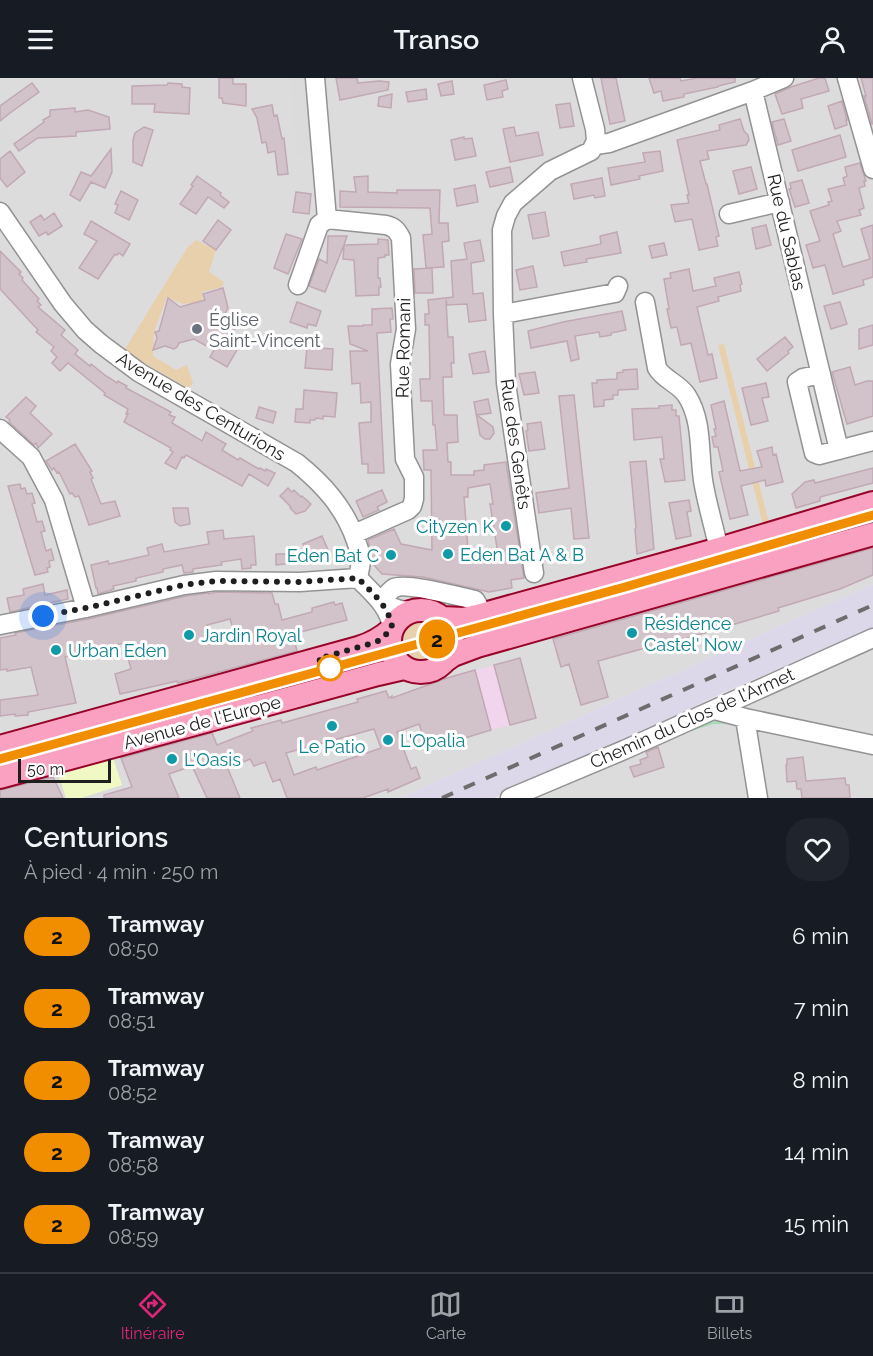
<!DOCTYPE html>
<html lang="fr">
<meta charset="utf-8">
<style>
body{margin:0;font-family:Raleway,sans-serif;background:#20242c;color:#f1f3f6;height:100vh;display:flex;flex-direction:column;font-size:22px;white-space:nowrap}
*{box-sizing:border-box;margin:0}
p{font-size:20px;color:#9ea1a6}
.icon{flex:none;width:33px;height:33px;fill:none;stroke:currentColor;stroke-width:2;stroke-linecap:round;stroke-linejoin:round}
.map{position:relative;height:720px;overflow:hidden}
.sheet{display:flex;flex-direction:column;background:#171b24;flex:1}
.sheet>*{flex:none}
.badge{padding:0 12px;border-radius:20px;font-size:21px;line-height:39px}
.scale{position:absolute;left:18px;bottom:15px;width:93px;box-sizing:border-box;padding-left:6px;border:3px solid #1f1f1f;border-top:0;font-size:16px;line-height:21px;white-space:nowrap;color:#1f1f1f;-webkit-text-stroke:4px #fff;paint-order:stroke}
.you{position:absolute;width:30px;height:30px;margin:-15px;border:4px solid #fff;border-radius:50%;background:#1a73e8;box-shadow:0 0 0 9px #1a73e833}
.map>.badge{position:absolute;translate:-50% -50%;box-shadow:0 0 0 3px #fff}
.round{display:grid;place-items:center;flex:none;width:63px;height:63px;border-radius:24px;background:#20242c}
.summary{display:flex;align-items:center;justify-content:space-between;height:102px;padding:0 24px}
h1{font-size:28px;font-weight:600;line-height:45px}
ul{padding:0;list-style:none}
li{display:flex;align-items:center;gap:18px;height:72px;padding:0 24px}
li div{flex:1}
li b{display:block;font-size:22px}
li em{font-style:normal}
li .badge{min-width:66px;font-weight:700;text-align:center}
header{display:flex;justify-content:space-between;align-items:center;height:78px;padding:0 24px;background:#171b24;font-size:27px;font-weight:600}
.tab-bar{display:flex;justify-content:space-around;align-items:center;height:84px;border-top:2px solid #363941;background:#171b24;font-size:16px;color:#9ea1a6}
.tab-bar a{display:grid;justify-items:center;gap:3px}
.tab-bar .active{color:#db2777}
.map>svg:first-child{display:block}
.residential{fill:#dddcdd}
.commercial{fill:#f0d5ed}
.industrial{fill:#dcd8e9}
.grass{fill:#e9d0ad}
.park{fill:#f0f9c4}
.parking{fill:#dbdbdb}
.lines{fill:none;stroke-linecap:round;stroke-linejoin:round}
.stream{stroke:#a7dcb7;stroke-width:4}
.building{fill:#d2c3ca;stroke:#c1a8b4;stroke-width:1.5;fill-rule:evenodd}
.minor-casing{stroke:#939393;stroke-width:21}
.major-casing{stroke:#980329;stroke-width:26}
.minor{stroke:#fff;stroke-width:18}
.major{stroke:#faa0c0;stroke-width:22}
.tram{stroke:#6d6d6d;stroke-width:1.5}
.rail{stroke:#6d6d6d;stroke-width:4;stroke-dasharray:12 12;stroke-linecap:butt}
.line-casing{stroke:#fff;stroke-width:14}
.line{stroke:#f18e00;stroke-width:9}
.walk{stroke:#1f1f1f;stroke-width:6;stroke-dasharray:0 10.8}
.worship-dot{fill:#6b7280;stroke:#fff;stroke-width:2}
.culture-dot{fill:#0f9aa8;stroke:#fff;stroke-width:2}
.stop-dot{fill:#fff;stroke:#f18e00;stroke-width:3}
.labels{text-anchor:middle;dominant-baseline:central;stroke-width:6;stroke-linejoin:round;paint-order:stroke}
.street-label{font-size:18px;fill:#1f1f1f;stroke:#fff}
.worship-label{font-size:18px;fill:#5b616d;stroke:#fff;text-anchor:start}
.culture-label{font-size:18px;fill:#0d838f;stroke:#fff;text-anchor:start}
</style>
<header><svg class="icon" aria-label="menu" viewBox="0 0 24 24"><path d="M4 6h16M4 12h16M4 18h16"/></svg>Transo<svg class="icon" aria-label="person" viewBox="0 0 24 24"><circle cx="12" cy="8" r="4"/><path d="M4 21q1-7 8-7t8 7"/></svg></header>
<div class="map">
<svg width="873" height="720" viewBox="0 0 873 720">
<rect width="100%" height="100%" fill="#f0e6e8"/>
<path class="residential" d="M0,0H873V506L400,720H0Z
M873,565V720H539L616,686L716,637Z"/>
<path class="commercial" d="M521,580L536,640L469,658L429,673L407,615L447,600Z"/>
<path class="industrial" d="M873,506V550L718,617L580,683L494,720H400Z"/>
<path class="grass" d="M196,162L216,172L209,194L224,204L222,209L202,214L203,224L182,226L167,219L154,254L153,278L176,292L187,287L193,305L189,311L141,283L125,271L187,170Z
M724,266L770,449L764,451L718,267Z
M873,435V446L479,559L476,548Z
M403 563a20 20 0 1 1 40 0a20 20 0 1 1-40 0Z
M255,603L261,624L46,683L41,663Z
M32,665L38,686L0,696V674Z"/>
<path class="park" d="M111,674L122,707L81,720H66L57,692Z"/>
<path class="parking" d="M290,0H315L322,75L296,77Z
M0,50L17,63L0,76Z"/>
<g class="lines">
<path class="stream" d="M691,651L713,644H728"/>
</g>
<path class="building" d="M219,0H233V6H246V28L223,25L222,20H219Z
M336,0H357L358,5L379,3L389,4L388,12L340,22Z
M601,0H616L625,43L610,46Z
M649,0H680L681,3L697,0H735V4L718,8V9L684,16V19L663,23L661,13L654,15Z
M819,0H825L829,13L801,21L803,30L782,36L775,16L791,9Z
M861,0H873V46H872L864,18H866Z
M506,2L508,11L502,13L503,19L487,22L484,7Z
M452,3L454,16L441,18L438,6Z
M32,5L39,14L10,35L0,43V28Z
M168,5L182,6V9L190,10L189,36L154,34L155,26H132V8L167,7Z
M426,11L427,21L408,24L406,14Z
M392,16L391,30L378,28L379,19Z
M842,23L847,42H846L847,47L835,51L828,28Z
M570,25L574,48L560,50L556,27Z
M272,27L274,38L277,37L282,61L284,60L288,96L278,97L275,73L268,75L266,64L262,65L257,40L252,31Z
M75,30V34L88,32L109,39L110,51L76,54V58L38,60L19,73L14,66L44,44L43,42L50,38V32Z
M740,41L744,53L748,57L749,62L746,67L707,73L709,81L700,83L706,106H707L719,158L716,159L718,168L699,172L692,141L675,144L671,127L689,125L687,117H689L677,62L720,52L719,47Z
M784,41L791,63L778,67L772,44Z
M144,49L153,52L142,88L133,84V62L135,55Z
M514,49L516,58L538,54L543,77L510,84L503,51Z
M840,57L846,79L798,93L792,72Z
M464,59V61L472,60L476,78L455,82L451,62Z
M111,71L112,94L105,110L91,104L80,123L70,117L81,94L91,98Z
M10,73L25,94L7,109L0,100V81Z
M660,73L663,93L639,98L640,101L611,107L608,90L645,84L643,75Z
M860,85L866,103H864L865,108L859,110L864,130L859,132L861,137L837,143L841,153L833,156L843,189L870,181L861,151L873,147V199L863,202L864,207L833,216L825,187L813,190L806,167L820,163L810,133L829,127L828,124L832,123L828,111L845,107L843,100L847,98L845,89Z
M510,89L513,104L490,109L486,94Z
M751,89L757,111L739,116L733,93Z
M197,98L221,115L220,117L229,124L224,130L208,119L196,136L180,126L193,108L191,107Z
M368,98V114L397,115V112H440L439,145H448L449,163L442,164L444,189L426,190L423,157L432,156L430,130L340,129V113L356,114L354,99Z
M602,100L605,118L595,120L594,117L574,121L571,106Z
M802,102L809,125L795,129L789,111H791L790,105Z
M475,107L478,124L457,128L454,111Z
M121,113L138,122L129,142L115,135L118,127L115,126Z
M296,114L311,116L309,136L293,134Z
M545,134L549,158L533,161L528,137Z
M54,135L62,148L48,157L46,154L39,158L30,144L41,137L44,142Z
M218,142L231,152L216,172L203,163Z
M91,143L130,166L123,178L119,175L117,177L115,176L98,201L79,190L97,163L84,156Z
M766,147L771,167L756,171L752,150Z
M617,154L621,175L586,181L587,184L564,188L561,174L601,166L600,158Z
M286,156L302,161L288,196L274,190Z
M328,158H347L344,167L378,166V161L388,162L389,177H385V179L378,180V200H380L381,209H379V217L356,218L354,182L343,181L344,167L325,214L309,208L319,181L327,185Z
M480,162L484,183L471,185L473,216L483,215L486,242L469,244L467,226L447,227L446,222L448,259H453L454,285H451L452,299H443L444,337H457L458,364L447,365L448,384H451V397H474V393L484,392V387L506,384L524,500L511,502L512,510L489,514L423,499L382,496L373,486L368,462L394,451L401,466L432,472L431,392H424L423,372H437L435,347H433L432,323H421L420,301H430L429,247H425V236H429L428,222L453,219L451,183L467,181L464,165ZM490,406L493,426H490L498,476L468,471L464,419H468V410Z
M664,165L667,177L652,180L649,168Z
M0,173L21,194L19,196L23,200L22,202L39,221L37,223L41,227L38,229L65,252L61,257L78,272L75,276L90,288L91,286L106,298L117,305L118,303L127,308L126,310L171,334L169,337L175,339L172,345L202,363L206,354L226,366L222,372L238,382L240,380L259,391L260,390L265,393L266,391L275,395L268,408L249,396L242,408L186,377L184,380L182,379L176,391L165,385L173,374L170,372L171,370L124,344L128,336H126L128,331L104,317L105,315L68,285L60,293L52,285L57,279L51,273L54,269L36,254L38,252L0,211Z
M533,188L537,209L520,212L516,192Z
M432,190L433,215H415L414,191Z
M689,191L693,213L716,208L714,200L739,194L742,206L740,207L741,213L718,219L719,223L697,229L708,277L712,276L717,300L700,304L691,265L681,267L677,249L671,250L667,231H669L664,201L671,200L670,195Z
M223,210L228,230L222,241L236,249L231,258L238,262L233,269L237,272L227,289L210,279L214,272L194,261L179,265L177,269L174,271L165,268L153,272L157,260L155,254L159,253L168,220L180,229L205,222L203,216Z
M297,224L321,233L316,248L308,246L307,250L290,244Z
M840,224L847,246L831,251L824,228Z
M392,230L393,241H390L391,254L377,255L384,395H368V386H362L359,345L371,344V324L361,325L360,305L352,306L350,273H368L350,266L348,248H363V247H372V231Z
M622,233L626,252L611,255V257L600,259L599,254L575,258L579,281L571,283L567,263L531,270L528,253L563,244Z
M873,247V267L859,271V251Z
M785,259L793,269L788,273L789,275L767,293L757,281Z
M307,269L333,271L332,292L305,290Z
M485,273L489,294L473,296L469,276Z
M850,289L855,307L867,303H873V338L847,346L832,294Z
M637,291L638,311L618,312V317H613V321L604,322V328L594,329L592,305H597V302L617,301V295L623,294V292Z
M535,294L539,315L524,317L519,296Z
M766,305L769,319L762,320L768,343L751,347L742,310Z
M304,312L337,315L335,339L323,338V341L316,340L315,342H310V345L295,344L296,331H303Z
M574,317L589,460L574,461L571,430L539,435L536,415L569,410L559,318Z
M26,319L36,328L30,335L52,356L38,370L36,365L34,367L9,344L10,342L6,339Z
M488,321L491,335L477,337L493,349L494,355L490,361H485L480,357L474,324Z
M724,323L740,393L762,389L757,373L772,369L773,377L776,376L783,404L766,408L765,402L741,408L748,437L730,441L719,394L723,393L718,369H714L712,359L716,358L714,351H716L711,327Z
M672,327V332H676V338H679L685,402L665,404L660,381H664L662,359L634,362L632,331L659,330V328Z
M259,329L276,334L273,345L256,340Z
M541,344L545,371L529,373L526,353L528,352L527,346Z
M75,366L92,393L90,394L93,400L91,401L101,426L115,423L120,438L89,447L79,418L75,419L72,415L70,416L59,394L57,395L54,390L52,392L46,383Z
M646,383L654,471L637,476L635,451L636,450L630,384Z
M873,390V405L820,419V423L796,430L792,416L805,404L814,402L815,405Z
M20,406L21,411L25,410L27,416L32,415L35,425L32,426L37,444L42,443L45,453L41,454L46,473L51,471L54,482L49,483L50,489L47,490L48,494L35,497L8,408Z
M288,410L292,414L294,412L301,419L302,418L311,426L305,433L296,436L290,430L291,429L280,418Z
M382,412L387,424L377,429L379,432L363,439L356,423Z
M689,422L691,433L687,434L691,458L676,461L669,425Z
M173,430H188L190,446L180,448L175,444Z
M223,452L224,461L254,458L256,487H251V490L242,491L241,481L221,484L222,487L193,491V494L184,495L182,487L163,491V494L136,500V503L113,508L114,511L108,513L98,516L97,510H96L91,487L108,483L109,486L149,477L147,470L162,466L164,474L209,466L207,454Z
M322,458L331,479L321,484L320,482L312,485L303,466Z
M873,470V497L840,511L778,530L779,533L650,571L649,569L598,583L608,619L581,627L569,586L561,589L553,561Z
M276,476H293V485L276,487Z
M43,506L45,517L67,512L68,521L10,534L7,520L24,517L23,511Z
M217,514L272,515L275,526H278L282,542L312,534V530L334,524L335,527L342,525L347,542L293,556L297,573L178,605L177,603L120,616L115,596L131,591L124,565L65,579L76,625L28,634V637L15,638V636L0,638V622L38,617L31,589L7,593V591L0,592V560L16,557L15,555L88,541L186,518L208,515L209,516ZM230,541L236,560L213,566L207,547Z
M520,580L536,640L510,647L494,587Z
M475,592L491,652L455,663L453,659L427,668L419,646L397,654L411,691L416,689L420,700L388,714V711L363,720H287L280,701L273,704L265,684L254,688L250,681L228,691L240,720H207L192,688L169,696L179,720H104V717L132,709L121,680L212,655L217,667L253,653L251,650L281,642L282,645L358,624L357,621L386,613L389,620L392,618V620L447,600ZM374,651L381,670L317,692L316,689L294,697L286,675Z
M658,669L664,689L634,699L630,689L641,686L640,682L648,679L646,674Z
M803,679L806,703L845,700L846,707H849L850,720H802L801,711H797L796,703L787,704L786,687H787V681Z
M53,699L63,720H0V712Z"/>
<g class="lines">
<defs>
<path id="minor" d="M315,0L327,141L386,147C394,149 397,152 401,160L406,251L400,286L405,381L414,399V421L412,428L408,432L354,456
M847,0L873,91
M753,13L839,372
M595,67L609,65L753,13L784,0
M0,134L63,226L85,252L101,266L140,295L297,385C323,406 345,430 356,463C358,469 361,475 361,481C361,487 359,494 358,500
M729,136L780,124
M298,207L319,147L327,141
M645,224L657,290C664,302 680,306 687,318C704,345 698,378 704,408C708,429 714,450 719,471
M503,236L615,215L618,208
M821,296L803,300L797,304L814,375L819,377L873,363
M0,351L31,379L54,422L86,530
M534,495L506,305L503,236L502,152L506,138L513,125L550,93L591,73L596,63L595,51L582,0
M358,500C372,515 389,528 392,549
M381,524C385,519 389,513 394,510C405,504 461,519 475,522L478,527L477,538
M383,526L400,532L412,533
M0,547L86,530L184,507L216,503L300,504L358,500
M715,632L745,640L873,667
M745,640L758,720
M510,720L624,672L873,560"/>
<path id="major" d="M390 563a31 31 0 1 1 62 0a31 31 0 1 1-62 0Z
M442,540L464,541L477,538L719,471L873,425
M446,582L453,577L477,568L873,456
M0,669L358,570C372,566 381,561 392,551
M0,699L378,596L404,590"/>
</defs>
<use href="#minor" class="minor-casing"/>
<use href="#major" class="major-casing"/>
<use href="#minor" class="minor"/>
<use href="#major" class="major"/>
<path class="tram" d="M0,681L625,509L873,437"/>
<path class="rail" d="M442,720L873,527"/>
</g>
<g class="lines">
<defs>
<path id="line" d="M0,681L625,509L873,437"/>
</defs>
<use href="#line" class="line-casing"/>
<use href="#line" class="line"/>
<path class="walk" d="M43,538L86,530L183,507L216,503L300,504L358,500C372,515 389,528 392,549L383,560L376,564L318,581L330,590"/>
</g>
<circle class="worship-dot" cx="197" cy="251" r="6"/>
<g class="culture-dot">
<circle cx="506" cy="448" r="6"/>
<circle cx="448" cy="476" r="6"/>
<circle cx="391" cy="477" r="6"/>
<circle cx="632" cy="555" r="6"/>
<circle cx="189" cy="557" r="6"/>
<circle cx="56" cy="572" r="6"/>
<circle cx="332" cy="648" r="6"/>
<circle cx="388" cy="662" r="6"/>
<circle cx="172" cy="681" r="6"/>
</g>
<circle class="stop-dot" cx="330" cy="590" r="12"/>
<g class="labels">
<g class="street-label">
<text transform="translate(787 154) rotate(77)">Rue du Sablas</text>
<text transform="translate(403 270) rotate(-89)">Rue Romani</text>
<text transform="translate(201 328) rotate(31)">Avenue des Centurions</text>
<text transform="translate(516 366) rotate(82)">Rue des Genêts</text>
<text transform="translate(692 640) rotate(-24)">Chemin du Clos de l'Armet</text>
<text transform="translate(202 644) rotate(-15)">Avenue de l'Europe</text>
</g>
<g class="worship-label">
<text x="209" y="241">Église<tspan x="209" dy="21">Saint-Vincent</tspan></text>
</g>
<g class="culture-label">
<text x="494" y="448" text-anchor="end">Cityzen K</text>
<text x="460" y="476">Eden Bat A &amp; B</text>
<text x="379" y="477" text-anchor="end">Eden Bat C</text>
<text x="644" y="545">Résidence<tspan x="644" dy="21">Castel' Now</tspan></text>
<text x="201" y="557">Jardin Royal</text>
<text x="68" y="572">Urban Eden</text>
<text x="400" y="662">L'Opalia</text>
<text x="332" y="668" text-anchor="middle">Le Patio</text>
<text x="184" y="681">L'Oasis</text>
</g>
</g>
</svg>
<div class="scale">50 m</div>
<div class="you" style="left:43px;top:538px"></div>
<b class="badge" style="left:437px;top:561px;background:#f18e00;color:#111">2</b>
</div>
<section class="sheet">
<div class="summary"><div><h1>Centurions</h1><p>À pied · 4 min · 250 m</p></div><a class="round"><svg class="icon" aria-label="heart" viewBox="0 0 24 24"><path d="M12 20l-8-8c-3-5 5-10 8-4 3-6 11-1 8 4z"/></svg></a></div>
<ul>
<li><span class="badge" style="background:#f18e00;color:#111">2</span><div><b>Tramway</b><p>08:50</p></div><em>6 min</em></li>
<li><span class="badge" style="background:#f18e00;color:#111">2</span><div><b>Tramway</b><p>08:51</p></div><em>7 min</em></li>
<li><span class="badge" style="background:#f18e00;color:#111">2</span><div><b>Tramway</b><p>08:52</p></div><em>8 min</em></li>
<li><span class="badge" style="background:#f18e00;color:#111">2</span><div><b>Tramway</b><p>08:58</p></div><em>14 min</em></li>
<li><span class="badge" style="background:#f18e00;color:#111">2</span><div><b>Tramway</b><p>08:59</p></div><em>15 min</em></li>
</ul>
</section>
<nav class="tab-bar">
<a class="active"><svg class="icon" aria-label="directions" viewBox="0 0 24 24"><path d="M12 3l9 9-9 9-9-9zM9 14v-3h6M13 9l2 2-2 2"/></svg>Itinéraire</a>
<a><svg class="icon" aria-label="map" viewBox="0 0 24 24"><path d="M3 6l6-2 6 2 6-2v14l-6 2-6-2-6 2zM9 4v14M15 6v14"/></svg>Carte</a>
<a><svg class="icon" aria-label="tickets" viewBox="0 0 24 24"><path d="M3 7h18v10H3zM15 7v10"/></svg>Billets</a>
</nav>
